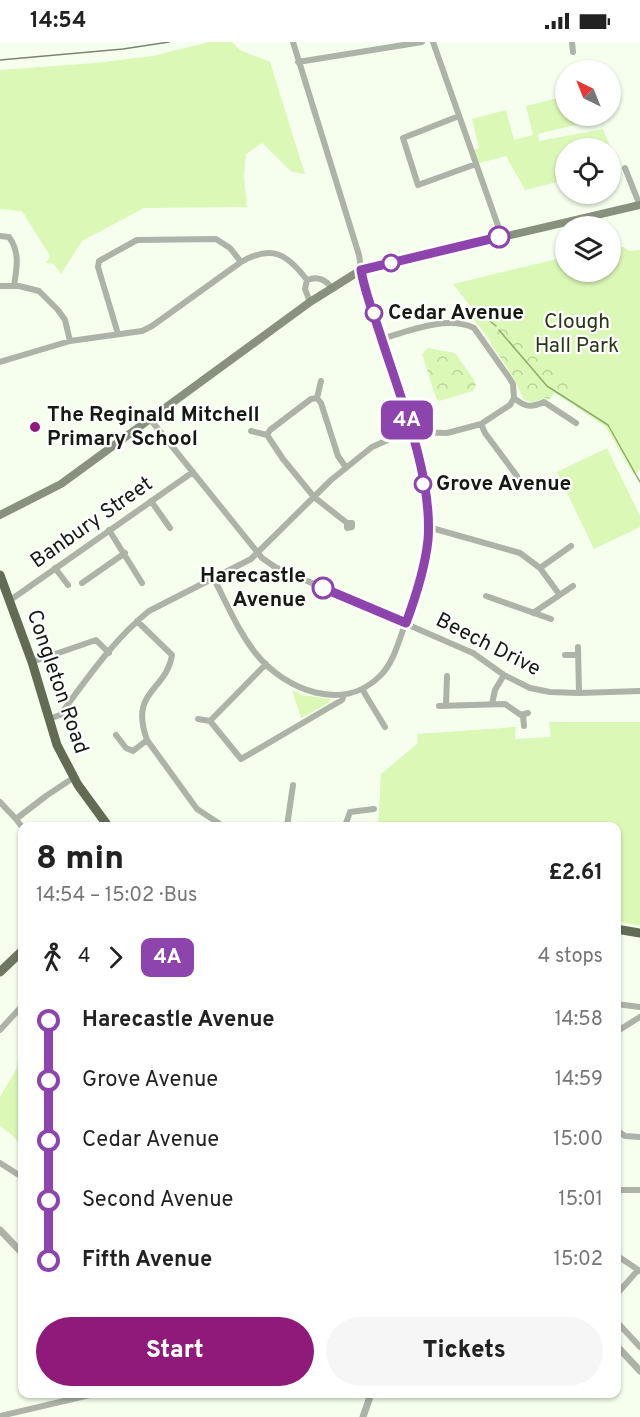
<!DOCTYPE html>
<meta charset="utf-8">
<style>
body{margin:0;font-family:Overpass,sans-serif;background:#f6f6f6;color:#222;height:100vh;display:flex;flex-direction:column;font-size:22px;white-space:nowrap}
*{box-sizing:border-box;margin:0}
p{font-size:20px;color:#767676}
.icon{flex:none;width:33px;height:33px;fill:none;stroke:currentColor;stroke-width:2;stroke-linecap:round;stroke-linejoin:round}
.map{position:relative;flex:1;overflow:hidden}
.sheet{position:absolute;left:18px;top:780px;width:603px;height:576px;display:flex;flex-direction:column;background:#fff;border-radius:12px;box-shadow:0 2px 4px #0004}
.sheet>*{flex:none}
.badge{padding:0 12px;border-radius:9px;font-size:21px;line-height:39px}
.needle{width:39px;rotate:317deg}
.buttons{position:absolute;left:555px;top:18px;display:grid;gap:12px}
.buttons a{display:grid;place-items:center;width:66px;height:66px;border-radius:50%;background:#fff;box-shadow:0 2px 4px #0004;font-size:30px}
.map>.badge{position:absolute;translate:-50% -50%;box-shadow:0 0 0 3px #fff}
.legs{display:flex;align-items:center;gap:9px;height:66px;padding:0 18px;font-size:20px}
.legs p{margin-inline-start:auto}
.head{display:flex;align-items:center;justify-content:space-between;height:102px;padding:0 18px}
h1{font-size:33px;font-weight:800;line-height:45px}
.cta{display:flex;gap:12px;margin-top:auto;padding:12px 18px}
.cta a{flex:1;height:69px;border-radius:36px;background:#901a7a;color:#fff;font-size:24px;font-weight:800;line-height:69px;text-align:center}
.cta a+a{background:#f6f6f6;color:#222}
ul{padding:0 18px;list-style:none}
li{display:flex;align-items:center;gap:21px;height:60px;font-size:22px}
li i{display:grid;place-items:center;width:9px;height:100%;margin:0 8px;background:currentColor}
li i::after{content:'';width:15px;height:15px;margin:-8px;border:4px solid;border-radius:50%;background:#fff}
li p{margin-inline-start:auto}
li:first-child i{background:linear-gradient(#0000 50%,currentColor 0)}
li:last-child i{background:linear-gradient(currentColor 50%,#0000 0)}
.status{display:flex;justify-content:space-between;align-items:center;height:42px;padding:0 30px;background:#fff;direction:ltr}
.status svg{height:16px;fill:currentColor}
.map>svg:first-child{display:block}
.green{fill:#dbf8b7}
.forest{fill:url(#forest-crowns)}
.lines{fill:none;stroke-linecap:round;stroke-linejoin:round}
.stream{stroke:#90ac6d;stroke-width:1.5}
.minor{stroke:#adb3a7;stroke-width:6}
.tertiary{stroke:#adb3a7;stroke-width:7}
.secondary{stroke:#88907e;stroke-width:8}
.primary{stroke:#6d7761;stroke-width:9}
.trunk{stroke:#626c55;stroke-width:9}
.rail{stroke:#7c8376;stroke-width:1.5}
.line-1-casing{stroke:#fff;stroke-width:14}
.line-1{stroke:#8e44ad;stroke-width:9}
.stop-1-dot{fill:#fff;stroke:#8e44ad;stroke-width:3}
.poi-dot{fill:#901a7a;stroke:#fff;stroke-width:2}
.labels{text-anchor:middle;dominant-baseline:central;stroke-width:4.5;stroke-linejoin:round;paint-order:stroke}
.stop-label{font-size:21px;font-weight:bold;fill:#161b11;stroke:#fff;text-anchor:start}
.park-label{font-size:21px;fill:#293714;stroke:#fff}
.poi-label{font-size:21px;font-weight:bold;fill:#161b11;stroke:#fff;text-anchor:start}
.street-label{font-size:21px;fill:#161b11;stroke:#fff}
</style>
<div class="status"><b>14:54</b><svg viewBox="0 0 49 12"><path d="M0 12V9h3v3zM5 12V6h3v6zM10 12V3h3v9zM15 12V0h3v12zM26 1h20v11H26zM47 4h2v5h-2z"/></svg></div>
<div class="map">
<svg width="640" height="1375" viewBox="0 0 640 1375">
<defs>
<pattern id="forest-crowns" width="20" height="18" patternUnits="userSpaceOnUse" patternTransform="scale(1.5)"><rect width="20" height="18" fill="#dbf8b7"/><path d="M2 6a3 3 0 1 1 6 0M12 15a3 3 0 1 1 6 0" fill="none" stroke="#bbd49c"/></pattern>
</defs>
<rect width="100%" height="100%" fill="#f6ffed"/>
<path class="green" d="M209,0H232L240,8L270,20L305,132L292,130L262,101L246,112L244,134L247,165L144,166L82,199L61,232L54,222L46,221L50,214L22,169L0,167V28L95,21L153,14Z
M565,54L566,74H577L579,82L538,92L539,99L603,87L618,125L611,127L610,106H566L565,138L525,148L506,114L476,122L471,109L479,106L472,77L506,68L514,98L533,93L526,64Z
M624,205L629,209L640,208V428L634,433L606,385L555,351L548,358L545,356L533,360L524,358C514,333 486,288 466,270L471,265L453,242L565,215L566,230H610L611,207Z
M607,406L640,474V485L594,507L557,430Z
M292,648L302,653L330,657V660L301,676Z
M549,680H640V884L617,879L616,784H378L381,732L418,701L417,692L516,685L515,697L551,695Z
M22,1007V1105L12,1093L0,1084V1055L17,1026L18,1014Z"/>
<path class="forest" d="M518,284L523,300L537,310L539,314L552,317C557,328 572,340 572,351L565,358L555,351L548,358L545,356L533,360L524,358L516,339L490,300L496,288Z
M428,306L455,311L474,338L476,344L473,349L439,359L436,356L422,312Z"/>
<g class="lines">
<path class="stream" d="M475,267L496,284
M499,288L547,344L608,383L640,440"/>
<path class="minor" d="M433,0L502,195
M572,0L573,10
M298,20L422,0
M459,74L403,96L418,143L476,122
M625,126L640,164
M0,194L9,195C20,210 17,225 14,244
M307,238C317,234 325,237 331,245
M0,244H19L39,249L58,268L65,278L70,299
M118,292L98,225L99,219L137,198L216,197L230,206L241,220
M0,320L70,299L142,289L152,284L241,220C272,202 287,212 307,238L305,247L310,260
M317,356L321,339
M514,356C525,365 531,366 544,360L576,381
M150,377L262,516L275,525L473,611L504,633L530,646L550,650L579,651L640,649
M481,382L485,391L517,434
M251,389L267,393
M345,424L338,414L321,361L317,356L311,357L270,388L267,393L283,417L314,455L347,481H352V485L347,486V481
M151,459L170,486
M428,485L520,511L540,526L559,552
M109,488L142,541
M55,526L68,543
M540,526L571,504
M214,537C227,562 239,591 257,613C286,648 343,671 380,634C393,621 398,602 404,585C415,556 427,525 428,493C429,446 414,399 400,355C388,314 375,274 362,233L359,213L293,0
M82,541L125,511
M486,554L551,577
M9,559L193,430
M533,571L573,544
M137,579L172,613C166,650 129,648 147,698L197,767L223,784
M578,605L579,651
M565,613H578
M32,620L96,598L109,611
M266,622L210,679L241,717L330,665L342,658L344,653
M362,647L385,685
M492,662L495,648L504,633
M446,663L447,634
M439,664L505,662L521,673L528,671
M523,673L524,684
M49,677L60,673C86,638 114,597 149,569L251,517L331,438L372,405L401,392L411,390L447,391L481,382L510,363L514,356L513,342L508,334L474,286C448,273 408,289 382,297
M198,677L210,679
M116,693L126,706L133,709L147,698
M0,760L16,777L46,754L73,736
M16,777L22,785
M287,784L293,743
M345,784L350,770L374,767
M616,962L640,965
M0,988L22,964
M616,990L640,975
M616,1088L625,1094L640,1095
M0,1121L22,1135
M616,1148H640
M616,1213L640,1229
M616,1253L638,1228
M616,1279L640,1305
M0,1374L94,1352"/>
<path class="tertiary" d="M0,1188L22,1211
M616,1303L640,1329
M363,1375L371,1352"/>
<path class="secondary" d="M0,473L61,442L310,260L361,228L640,163"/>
<path class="primary" d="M0,930L22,909"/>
<path class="trunk" d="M0,533L32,620L57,703L78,743L108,784
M616,887L640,891"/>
<path class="rail" d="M0,18L123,7L169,0"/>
</g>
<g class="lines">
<defs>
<path id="line-1" d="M323,546L406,581C416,554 425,527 428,498C433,436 401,357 382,298C375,275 365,252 361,228L499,195"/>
</defs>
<use href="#line-1" class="line-1-casing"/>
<use href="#line-1" class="line-1"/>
</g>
<g class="stop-1-dot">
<circle cx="499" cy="195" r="10"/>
<circle cx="391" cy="221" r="8"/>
<circle cx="374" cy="271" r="8"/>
<circle cx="423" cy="442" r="8"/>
<circle cx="323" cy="546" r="10"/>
</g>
<circle class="poi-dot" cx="35" cy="385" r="6"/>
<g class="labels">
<g class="stop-label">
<text x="388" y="271">Cedar Avenue</text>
<text x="436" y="442">Grove Avenue</text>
<text x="306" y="534" text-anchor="end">Harecastle<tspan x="306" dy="24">Avenue</tspan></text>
</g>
<g class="park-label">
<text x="577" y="280">Clough<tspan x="577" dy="24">Hall Park</tspan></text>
</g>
<g class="poi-label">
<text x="47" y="373">The Reginald Mitchell<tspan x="47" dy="24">Primary School</tspan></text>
</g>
<g class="street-label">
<text transform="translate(92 481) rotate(-35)">Banbury Street</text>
<text transform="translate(488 603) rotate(27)">Beech Drive</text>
<text transform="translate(57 640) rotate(71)">Congleton Road</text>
</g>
</g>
</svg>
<div class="buttons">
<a><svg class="needle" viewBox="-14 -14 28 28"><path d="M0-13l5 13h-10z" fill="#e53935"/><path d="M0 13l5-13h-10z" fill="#767676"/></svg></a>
<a><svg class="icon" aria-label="locate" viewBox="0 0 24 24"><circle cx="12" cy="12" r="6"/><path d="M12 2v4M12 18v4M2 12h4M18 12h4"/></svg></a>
<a><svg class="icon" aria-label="layers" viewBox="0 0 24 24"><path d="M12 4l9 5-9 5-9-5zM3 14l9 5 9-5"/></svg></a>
</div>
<b class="badge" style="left:407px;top:378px;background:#8e44ad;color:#fff">4A</b>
<section class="sheet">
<div class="head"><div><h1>8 min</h1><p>14:54 – 15:02 · Bus</p></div><b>£2.61</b></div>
<div class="legs"><svg class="icon" aria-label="walk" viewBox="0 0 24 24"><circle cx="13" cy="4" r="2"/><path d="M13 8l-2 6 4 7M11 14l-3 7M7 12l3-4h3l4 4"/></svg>4<svg class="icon" aria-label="forward" viewBox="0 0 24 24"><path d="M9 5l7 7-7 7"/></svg><b class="badge" style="background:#8e44ad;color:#fff">4A</b><p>4 stops</p></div>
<ul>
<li><i style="color:#8e44ad"></i><b>Harecastle Avenue</b><p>14:58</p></li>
<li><i style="color:#8e44ad"></i><span>Grove Avenue</span><p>14:59</p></li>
<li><i style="color:#8e44ad"></i><span>Cedar Avenue</span><p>15:00</p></li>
<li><i style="color:#8e44ad"></i><span>Second Avenue</span><p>15:01</p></li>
<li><i style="color:#8e44ad"></i><b>Fifth Avenue</b><p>15:02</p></li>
</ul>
<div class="cta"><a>Start</a><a>Tickets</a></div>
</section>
</div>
